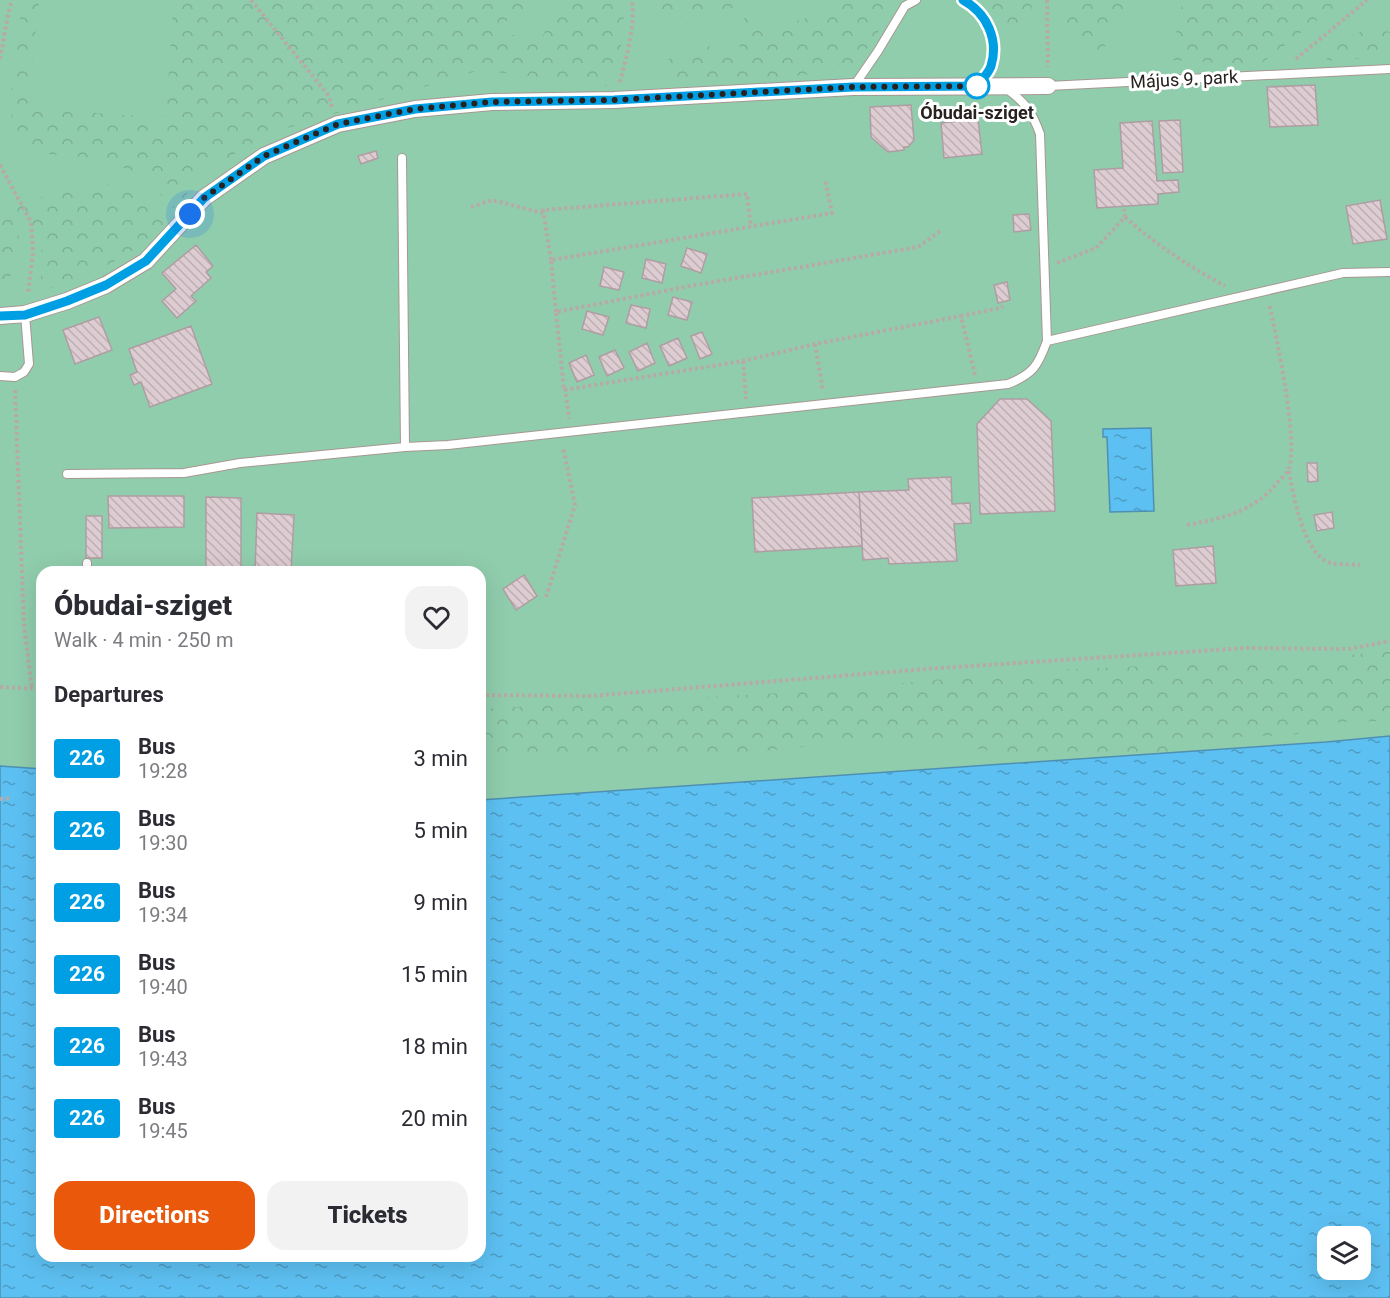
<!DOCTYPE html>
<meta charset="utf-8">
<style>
body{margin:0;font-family:Roboto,sans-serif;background:#f2f2f3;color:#2b2b33;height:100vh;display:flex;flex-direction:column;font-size:22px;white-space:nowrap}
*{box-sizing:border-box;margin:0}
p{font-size:20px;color:#7c7c81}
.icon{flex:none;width:33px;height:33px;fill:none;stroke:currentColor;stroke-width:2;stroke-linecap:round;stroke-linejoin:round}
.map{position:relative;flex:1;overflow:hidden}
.details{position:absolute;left:36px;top:566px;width:450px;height:696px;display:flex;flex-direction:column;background:#fff;border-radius:18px;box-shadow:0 6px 24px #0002}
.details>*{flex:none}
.badge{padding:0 12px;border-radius:4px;font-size:21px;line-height:39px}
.fabs{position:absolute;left:1317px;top:1226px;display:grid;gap:12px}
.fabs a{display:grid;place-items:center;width:54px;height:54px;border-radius:12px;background:#fff;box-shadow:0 6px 24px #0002;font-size:30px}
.you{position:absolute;width:30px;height:30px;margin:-15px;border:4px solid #fff;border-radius:50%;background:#1a73e8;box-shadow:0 0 0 9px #1a73e833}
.map>.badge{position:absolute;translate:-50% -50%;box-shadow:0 0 0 3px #fff}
h2{padding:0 18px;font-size:22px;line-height:54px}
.round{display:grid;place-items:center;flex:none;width:63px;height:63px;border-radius:18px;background:#f2f2f3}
.head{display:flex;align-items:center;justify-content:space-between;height:102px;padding:0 18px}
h1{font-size:28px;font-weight:800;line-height:45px}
.cta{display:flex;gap:12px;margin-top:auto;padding:12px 18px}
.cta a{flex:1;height:69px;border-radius:18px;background:#ea580c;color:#fff;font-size:24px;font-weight:800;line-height:69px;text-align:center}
.cta a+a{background:#f2f2f3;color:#2b2b33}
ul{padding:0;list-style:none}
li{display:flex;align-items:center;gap:18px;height:72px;padding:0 18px}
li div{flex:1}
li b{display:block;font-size:22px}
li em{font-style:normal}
li .badge{min-width:66px;font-weight:700;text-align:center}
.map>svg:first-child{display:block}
.green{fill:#90cdad}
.forest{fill:url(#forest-crowns)}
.water{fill:url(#water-ripples);stroke:#4d90b3;stroke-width:1.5;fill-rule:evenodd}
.building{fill:url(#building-back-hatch);stroke:#ae9da2;stroke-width:1.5}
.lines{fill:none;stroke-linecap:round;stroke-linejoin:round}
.lane-casing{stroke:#a79792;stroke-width:10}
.street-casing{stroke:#a79792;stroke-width:18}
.path{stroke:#b7aaa6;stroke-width:4;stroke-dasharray:3 3;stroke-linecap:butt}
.lane{stroke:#fff;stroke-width:8}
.street{stroke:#fff;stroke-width:16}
.line-casing{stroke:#fff;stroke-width:14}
.line{stroke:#009ee3;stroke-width:9}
.walk{stroke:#27211f;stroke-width:6;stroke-dasharray:0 10.8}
.stop-dot{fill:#fff;stroke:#009ee3;stroke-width:3}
.labels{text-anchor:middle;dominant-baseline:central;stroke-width:6;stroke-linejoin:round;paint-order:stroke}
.street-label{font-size:18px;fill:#27211f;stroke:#fff}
.stop-label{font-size:18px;font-weight:bold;fill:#27211f;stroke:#fff}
</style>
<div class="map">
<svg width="1390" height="1298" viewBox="0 0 1390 1298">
<defs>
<pattern id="forest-crowns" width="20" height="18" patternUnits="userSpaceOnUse" patternTransform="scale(1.5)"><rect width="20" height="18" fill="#90cdad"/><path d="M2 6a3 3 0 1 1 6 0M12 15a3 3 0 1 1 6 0" fill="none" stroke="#7cb094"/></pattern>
<pattern id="water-ripples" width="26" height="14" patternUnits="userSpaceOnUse" patternTransform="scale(1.5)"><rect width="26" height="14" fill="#5dc0f2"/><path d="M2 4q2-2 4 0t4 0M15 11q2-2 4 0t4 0" fill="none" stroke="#4d9cc3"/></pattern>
<pattern id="building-back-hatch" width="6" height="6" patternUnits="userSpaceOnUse" patternTransform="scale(1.5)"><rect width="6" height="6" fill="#ddccd1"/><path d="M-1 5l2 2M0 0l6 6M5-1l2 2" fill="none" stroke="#beafb3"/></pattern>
</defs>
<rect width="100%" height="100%" fill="#f6e5e0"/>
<path class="green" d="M0,0H1390V736L1326,742L480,800V572H42V769L0,766Z"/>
<path class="forest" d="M24,0H39L28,104L72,111L162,118L168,85L173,4L145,0H543L544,3L502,23L506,34L542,38L555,9L568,0H615C627,22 632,34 614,55L615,68L606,86L480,70L267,134L200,175L185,197L174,208L138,172L91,158L14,151C8,100 13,50 24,0Z
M652,0H737L734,8L697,11L678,19L654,12Z
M847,0H894L886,13L876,36L852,69L788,77L666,83L667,60L700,43L738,57L744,18L785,25L843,6Z
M986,0H1032L1031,31L1006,29Z
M1063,0H1144L1121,20L1102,51L1078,43L1063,16Z
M1183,0H1271L1287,2L1291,0H1341L1342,1L1259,65L1168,60L1174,44Z
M1368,28L1390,32V56L1326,61L1333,46Z
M100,183L143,189L165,222L147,242L119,259L72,283L41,290L42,227L20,224C17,247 19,274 0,289V203L44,197Z
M1390,651V721L1340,722L1293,735L1217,738L1113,769L931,742L830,744L700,758L570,757L480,752V709L837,690L1010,672L1323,658Z"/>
<path class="water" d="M1151,428L1154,511L1110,512L1107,437H1103V429Z
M1390,736V1298H0V766L42,769V1256H480V800L1326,742ZM1328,1236H1360V1269H1328Z"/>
<path class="building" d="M1315,85L1318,125L1270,127L1267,87Z
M911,105L914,140L908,147H904V150L888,152L871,137L870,107Z
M978,119L982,154L944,158L941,123Z
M1180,120L1183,172L1163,173L1159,121Z
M1152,121L1157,181L1178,180L1179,192L1158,194V204L1097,208L1094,170L1123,168L1120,123Z
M376,151L378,158L361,164L358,156Z
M1380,200L1387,239L1353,244L1346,206Z
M1029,214L1031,230L1014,232L1013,215Z
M196,245L213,266L206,272L211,278L191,296L196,301L177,318L162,301L176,289L162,273Z
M687,248L707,254L701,273L681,266Z
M646,259L666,264L662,283L642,278Z
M604,267L624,272L619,290L600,286Z
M1007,282L1010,300L998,303L994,285Z
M673,297L692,302L687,320L668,315Z
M631,305L650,309L646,328L626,323Z
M587,311L609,317L603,335L582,329Z
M99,317L112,350L75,364L63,330Z
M191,326L212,384L150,407L141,382L134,385L130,375L137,372L129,349Z
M702,332L712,354L700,359L691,336Z
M678,338L687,358L669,366L660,346Z
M647,343L655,363L638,371L629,352Z
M615,350L624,368L607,376L599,357Z
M586,355L594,375L577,382L569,363Z
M1000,399H1027L1051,421L1055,511L980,514L977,424Z
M1307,463H1317L1318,481L1308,482Z
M951,477L952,504L970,503L971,523L954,524L957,561L889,564L888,558L863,560L859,492L909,490L908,479Z
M859,492L862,546L755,552L752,498Z
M108,496H184V527L109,528Z
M206,497L241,498V568H206Z
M1332,512L1334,528L1317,531L1314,515Z
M257,513L294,515L291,572H255Z
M86,516H102V558H86Z
M1213,546L1216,583L1176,586L1173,550Z
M524,575L537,596L516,610L503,589Z"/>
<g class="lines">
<defs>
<path id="lane" d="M963,0C987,12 999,40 991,66C989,73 982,80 977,86
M854,86L878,51L905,6L916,0
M1048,86L1390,69
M1047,341L1343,273L1390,272
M0,376L15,377L24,372L29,364L25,314
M405,447L448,445L1008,384C1033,374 1038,366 1047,341L1040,134C1032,112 1026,103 1007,89
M67,474L184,473L240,463L405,447L402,158
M87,563V572"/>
<path id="street" d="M0,316L25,314L67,301L106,285L146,261L204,198L264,156L338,124L415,109L492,102L614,100L853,87L1048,86"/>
</defs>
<use href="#lane" class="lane-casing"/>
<use href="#street" class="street-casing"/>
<path class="path" d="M251,0L329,96L332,107
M1047,0L1048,67
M0,59L8,15L12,0
M1296,59L1367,0
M620,82C626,59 636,23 632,0
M0,165L31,222L33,252L28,294
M471,207L492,200L543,213
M1125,217C1156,245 1189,266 1225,286
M940,231L918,247L690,286L556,312L564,390L743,361L815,344L961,316
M551,260L543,210L747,194L751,227
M1057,263L1096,248L1125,217L1124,209
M556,312L551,260L832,213L825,180
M815,344L823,391
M743,361L746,399
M975,375L961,316L1000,308L1003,306
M565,388L569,419
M15,390L24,626L32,689
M1289,471C1293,494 1304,557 1331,563C1340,565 1351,564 1360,565
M1187,525C1224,518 1254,512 1279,481C1282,478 1286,474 1288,471C1300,446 1276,334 1269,303
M546,597L575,505L563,447
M0,687L42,689
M480,695L591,696L926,669L1245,648L1348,649L1390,641
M0,799L11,798"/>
<use href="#lane" class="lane"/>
<use href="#street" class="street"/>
</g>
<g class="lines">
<defs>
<path id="line" d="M0,316L25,315L67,301L106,285L146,261L204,198L264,156L338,124L415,109L492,102L614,100L853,87L977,86C981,80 989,73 991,66C999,40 987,13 963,0"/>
</defs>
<use href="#line" class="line-casing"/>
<use href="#line" class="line"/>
<path class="walk" d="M190,214L204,198L264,156L338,124L415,109L492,102L614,100L853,87L977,86"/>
</g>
<circle class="stop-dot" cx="977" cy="86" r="12"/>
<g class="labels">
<g class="street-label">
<text transform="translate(1184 79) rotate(-3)">Május 9. park</text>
</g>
<g class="stop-label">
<text x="977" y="112">Óbudai-sziget</text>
</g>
</g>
</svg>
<div class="fabs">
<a><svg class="icon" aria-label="layers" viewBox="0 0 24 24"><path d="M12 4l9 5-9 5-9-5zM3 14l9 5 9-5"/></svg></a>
</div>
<div class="you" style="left:190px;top:214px"></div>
<section class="details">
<div class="head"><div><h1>Óbudai-sziget</h1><p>Walk · 4 min · 250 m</p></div><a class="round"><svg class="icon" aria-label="heart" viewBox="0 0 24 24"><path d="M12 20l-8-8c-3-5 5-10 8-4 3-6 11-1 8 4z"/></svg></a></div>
<h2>Departures</h2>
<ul>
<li><span class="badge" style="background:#009ee3;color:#fff">226</span><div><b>Bus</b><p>19:28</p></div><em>3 min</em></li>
<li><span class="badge" style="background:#009ee3;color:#fff">226</span><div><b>Bus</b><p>19:30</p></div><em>5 min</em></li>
<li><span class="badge" style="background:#009ee3;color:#fff">226</span><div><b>Bus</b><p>19:34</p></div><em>9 min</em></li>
<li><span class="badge" style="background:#009ee3;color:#fff">226</span><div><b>Bus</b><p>19:40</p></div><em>15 min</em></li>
<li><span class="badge" style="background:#009ee3;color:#fff">226</span><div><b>Bus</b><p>19:43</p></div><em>18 min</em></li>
<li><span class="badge" style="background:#009ee3;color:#fff">226</span><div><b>Bus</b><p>19:45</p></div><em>20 min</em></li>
</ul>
<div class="cta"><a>Directions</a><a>Tickets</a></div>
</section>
</div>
